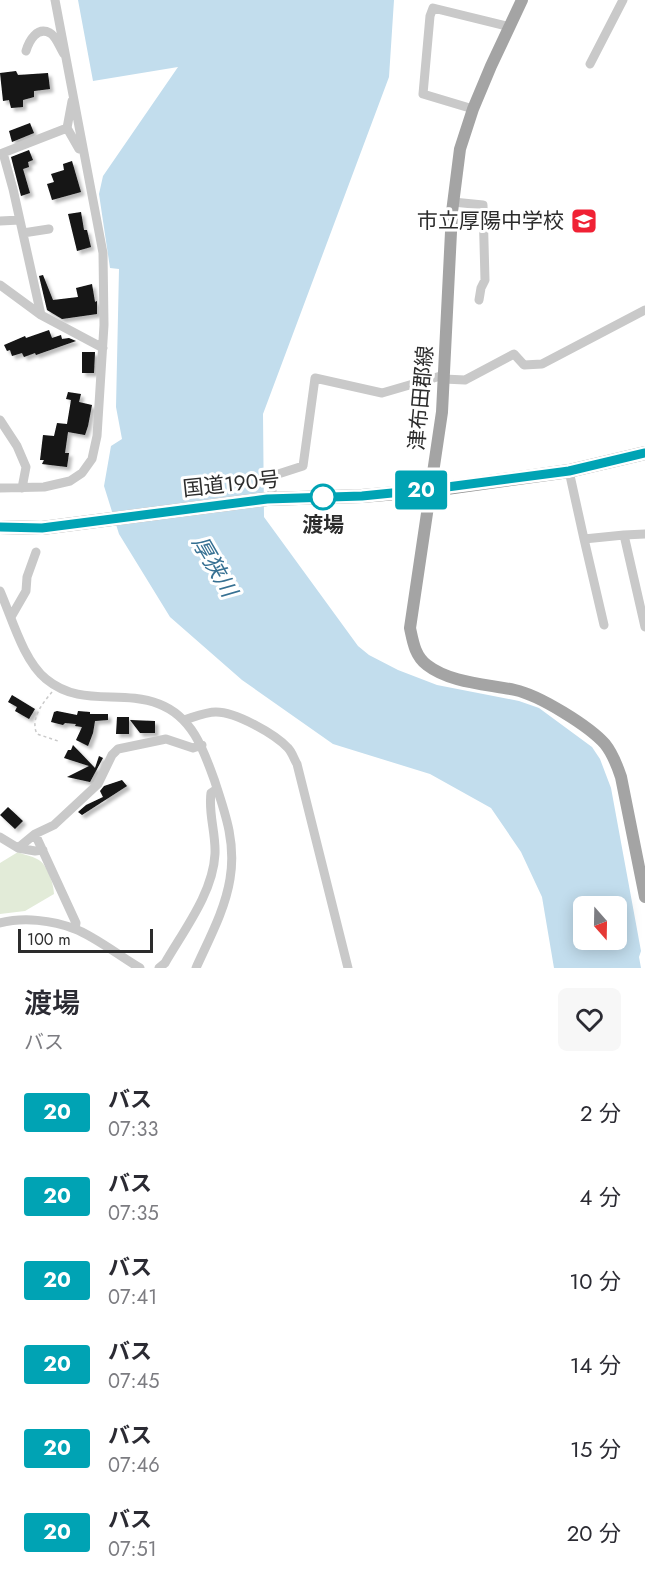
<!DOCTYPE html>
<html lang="ja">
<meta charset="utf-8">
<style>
body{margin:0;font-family:Jost,"Noto Sans JP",sans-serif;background:#f7f7f7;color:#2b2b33;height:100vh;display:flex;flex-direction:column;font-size:22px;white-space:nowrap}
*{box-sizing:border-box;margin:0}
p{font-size:20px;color:#7c7c81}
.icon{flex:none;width:33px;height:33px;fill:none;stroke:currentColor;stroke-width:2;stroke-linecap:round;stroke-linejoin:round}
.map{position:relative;height:968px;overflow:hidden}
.details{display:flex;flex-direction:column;background:#fff;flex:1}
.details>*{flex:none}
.badge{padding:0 12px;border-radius:4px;font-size:21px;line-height:39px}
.needle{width:39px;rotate:160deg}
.controls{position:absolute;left:573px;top:896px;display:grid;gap:12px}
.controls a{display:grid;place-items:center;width:54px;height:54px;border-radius:9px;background:#fff;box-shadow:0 3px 15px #0003;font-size:30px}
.scale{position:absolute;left:18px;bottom:15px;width:135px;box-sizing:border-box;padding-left:6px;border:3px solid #2c2c2c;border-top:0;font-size:16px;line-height:21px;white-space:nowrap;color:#2c2c2c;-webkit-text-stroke:4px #fff;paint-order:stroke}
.map>.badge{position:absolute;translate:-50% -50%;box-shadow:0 0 0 3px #fff}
.round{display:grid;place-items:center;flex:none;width:63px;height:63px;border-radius:9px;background:#f7f7f7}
.head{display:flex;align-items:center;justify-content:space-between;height:102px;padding:0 24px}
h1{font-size:28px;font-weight:600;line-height:45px}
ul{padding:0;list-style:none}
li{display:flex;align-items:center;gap:18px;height:84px;padding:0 24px}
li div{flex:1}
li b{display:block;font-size:22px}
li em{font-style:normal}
li .badge{min-width:66px;font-weight:700;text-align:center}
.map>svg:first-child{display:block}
.green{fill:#e2ebd8}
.water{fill:#c2dded;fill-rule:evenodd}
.building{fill:#131313;filter:url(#shadow)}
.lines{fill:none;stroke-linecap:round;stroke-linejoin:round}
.path{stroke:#c9c9c9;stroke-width:1.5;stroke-dasharray:3 3;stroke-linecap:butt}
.minor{stroke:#c9c9c9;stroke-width:9}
.major{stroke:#a4a4a4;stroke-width:12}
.highway{stroke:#939393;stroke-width:14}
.line-casing{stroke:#fff;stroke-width:14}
.line{stroke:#00a3b4;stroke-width:9}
.stop-dot{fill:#fff;stroke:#00a3b4;stroke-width:3}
.labels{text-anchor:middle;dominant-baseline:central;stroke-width:6;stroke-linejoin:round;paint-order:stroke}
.poi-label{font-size:21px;fill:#2c2c2c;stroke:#fff;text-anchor:end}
.street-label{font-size:21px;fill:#2c2c2c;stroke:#fff}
.stop-label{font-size:21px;font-weight:bold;fill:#2c2c2c;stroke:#fff}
.water-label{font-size:22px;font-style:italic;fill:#367092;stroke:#fff}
</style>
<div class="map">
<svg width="645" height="968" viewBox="0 0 645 968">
<defs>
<filter id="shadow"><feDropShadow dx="3.5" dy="3.5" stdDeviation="1.5" flood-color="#0004"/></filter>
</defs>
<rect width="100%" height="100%" fill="#fff"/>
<path class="green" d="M18,852C24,855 32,856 37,859C47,863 54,884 54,894L25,911L0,914V863Z"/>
<path class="water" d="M78,0H394L389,77L263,414L264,517L358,646L369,655L398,670L437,685L519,701L539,708L592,747L600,759L611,788L641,951L639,957L641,968H554L542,897L521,852L491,808L430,774L333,744L242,680L170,617L119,534L104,486L111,446L122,439L116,407L119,269L110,268L99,194L103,176L178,67L93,81ZM584,906H616V939H584Z"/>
<path class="building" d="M16,71L18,75L48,73L50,89L34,91V97L23,100V107L11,108L9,100L3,101L0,73Z
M30,123L34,133L12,142L9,131Z
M29,150L33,160L28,162L29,167L23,169L30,193L21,196L11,157Z
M72,161L81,192L52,200L47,184L54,182L51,174L64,170L63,164Z
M81,212L84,230H87L91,247L77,251L68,214Z
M43,275L53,300L78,297L76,288L92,284L95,302L97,301V314L62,319L47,310L39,276Z
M49,330L52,338L61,335L62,339L69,338L76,341L36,355L35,353L24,357L22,353L12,356L10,350L7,351L4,345L25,336L26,338Z
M82,352H95L94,373H82Z
M68,392L81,394L79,402L92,405L88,426L85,435L68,432L65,453H69L67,467L42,464L44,460H40L43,435L54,436L57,423L67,424L71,400L66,399Z
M12,695L35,709L29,719L15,711L17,707L8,702Z
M57,711L77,715L78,711L90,712V714H108V720L95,721L93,733L88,746L76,740L82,727L75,726L76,724L65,723L63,725L51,722L54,712Z
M117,717H129V734H116Z
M130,720L155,721V733H140Z
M73,745L95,768L99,756L103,758L90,782L67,777L89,766L64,758L68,750H71Z
M122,780L127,786L82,815L78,812L86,805L103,797L100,791L104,786Z
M8,807L23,821L15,829L0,815Z"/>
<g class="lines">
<path class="path" d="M52,692C42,704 30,719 37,734L58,741"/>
<path class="minor" d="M26,51C29,41 37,26 50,33C56,36 60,48 64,54
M590,64L623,0
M473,109L423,94L430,16L433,8L510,27
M67,128L72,101
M3,153L13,189L41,315
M0,154L67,128L79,149
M453,202L483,205L485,280L481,288L479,300
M0,221L20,220
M23,233L49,229
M0,285L41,315L103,348
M444,379L465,380L514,354L524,365L542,364L645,310
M0,420L17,446L26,467L22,488
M569,471L584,539L624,535L645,627
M0,488L44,487L70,481L82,473L92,459L97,436L104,325L103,253L55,0
M272,499V476L303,466L315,378L382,393L444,375
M624,535L645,534
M584,539L604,625
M0,591C12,618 23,660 46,679C81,708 120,689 159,704C193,717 204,751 215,782C226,815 236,844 230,879C225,910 209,939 196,968
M11,617L26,591L27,577L36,552
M184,720C194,717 206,712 216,712C236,712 275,734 288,748C292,752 294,759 297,764L348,968
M35,834L76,923L75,929
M0,837L18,848L35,834L54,825L98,784L112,755L118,749L166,739L193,748L202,745
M18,848L35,851L43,850
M0,923C23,917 52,920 75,929C94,936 121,957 140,968
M159,968L165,963C184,930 213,893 215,854C216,833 208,813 211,793L217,789"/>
<path class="major" d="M522,0L491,66L473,109L460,149L452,212L442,412L410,628C413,642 415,656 427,665C450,683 487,684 515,690C539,695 589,726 605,744C613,754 617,765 621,777L645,897"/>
<path class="highway" d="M0,527L42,528L267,499L362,496L432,490L569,471L645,453"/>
</g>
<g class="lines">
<defs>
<path id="line" d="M0,527L42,528L267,499L362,496L432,489L569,471L645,453"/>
</defs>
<use href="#line" class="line-casing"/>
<use href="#line" class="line"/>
</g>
<defs>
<symbol id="school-square" viewBox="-11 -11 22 22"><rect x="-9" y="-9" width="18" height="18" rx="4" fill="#f02134" stroke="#fff"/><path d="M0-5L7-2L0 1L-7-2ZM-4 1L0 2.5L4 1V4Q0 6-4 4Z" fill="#fff"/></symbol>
</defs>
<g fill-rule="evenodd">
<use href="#school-square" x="569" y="206" width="30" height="30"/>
</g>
<circle class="stop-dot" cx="323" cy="497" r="12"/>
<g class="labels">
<g class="poi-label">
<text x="564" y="221">市立厚陽中学校</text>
</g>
<g class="street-label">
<text transform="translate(421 398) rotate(-85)">津布田郡線</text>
<text transform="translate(231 484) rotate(-6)">国道190号</text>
</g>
<g class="stop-label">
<text x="323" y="525">渡場</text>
</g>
<g class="water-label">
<text transform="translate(215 566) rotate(60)">厚狭川</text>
</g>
</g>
</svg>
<div class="controls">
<a><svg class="needle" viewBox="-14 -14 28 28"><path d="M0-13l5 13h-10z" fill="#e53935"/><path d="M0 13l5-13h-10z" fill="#7c7c81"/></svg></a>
</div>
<div class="scale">100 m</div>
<b class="badge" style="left:421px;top:490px;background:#00a3b4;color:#fff">20</b>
</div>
<section class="details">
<div class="head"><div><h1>渡場</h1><p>バス</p></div><a class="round"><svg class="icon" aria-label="heart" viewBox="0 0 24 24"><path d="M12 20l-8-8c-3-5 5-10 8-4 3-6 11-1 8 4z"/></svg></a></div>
<ul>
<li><span class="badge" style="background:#00a3b4;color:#fff">20</span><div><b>バス</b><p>07:33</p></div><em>2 分</em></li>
<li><span class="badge" style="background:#00a3b4;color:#fff">20</span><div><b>バス</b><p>07:35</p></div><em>4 分</em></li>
<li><span class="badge" style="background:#00a3b4;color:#fff">20</span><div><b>バス</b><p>07:41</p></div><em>10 分</em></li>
<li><span class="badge" style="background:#00a3b4;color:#fff">20</span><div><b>バス</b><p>07:45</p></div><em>14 分</em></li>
<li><span class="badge" style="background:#00a3b4;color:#fff">20</span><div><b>バス</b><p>07:46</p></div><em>15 分</em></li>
<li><span class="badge" style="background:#00a3b4;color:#fff">20</span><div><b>バス</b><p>07:51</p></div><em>20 分</em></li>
</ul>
</section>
